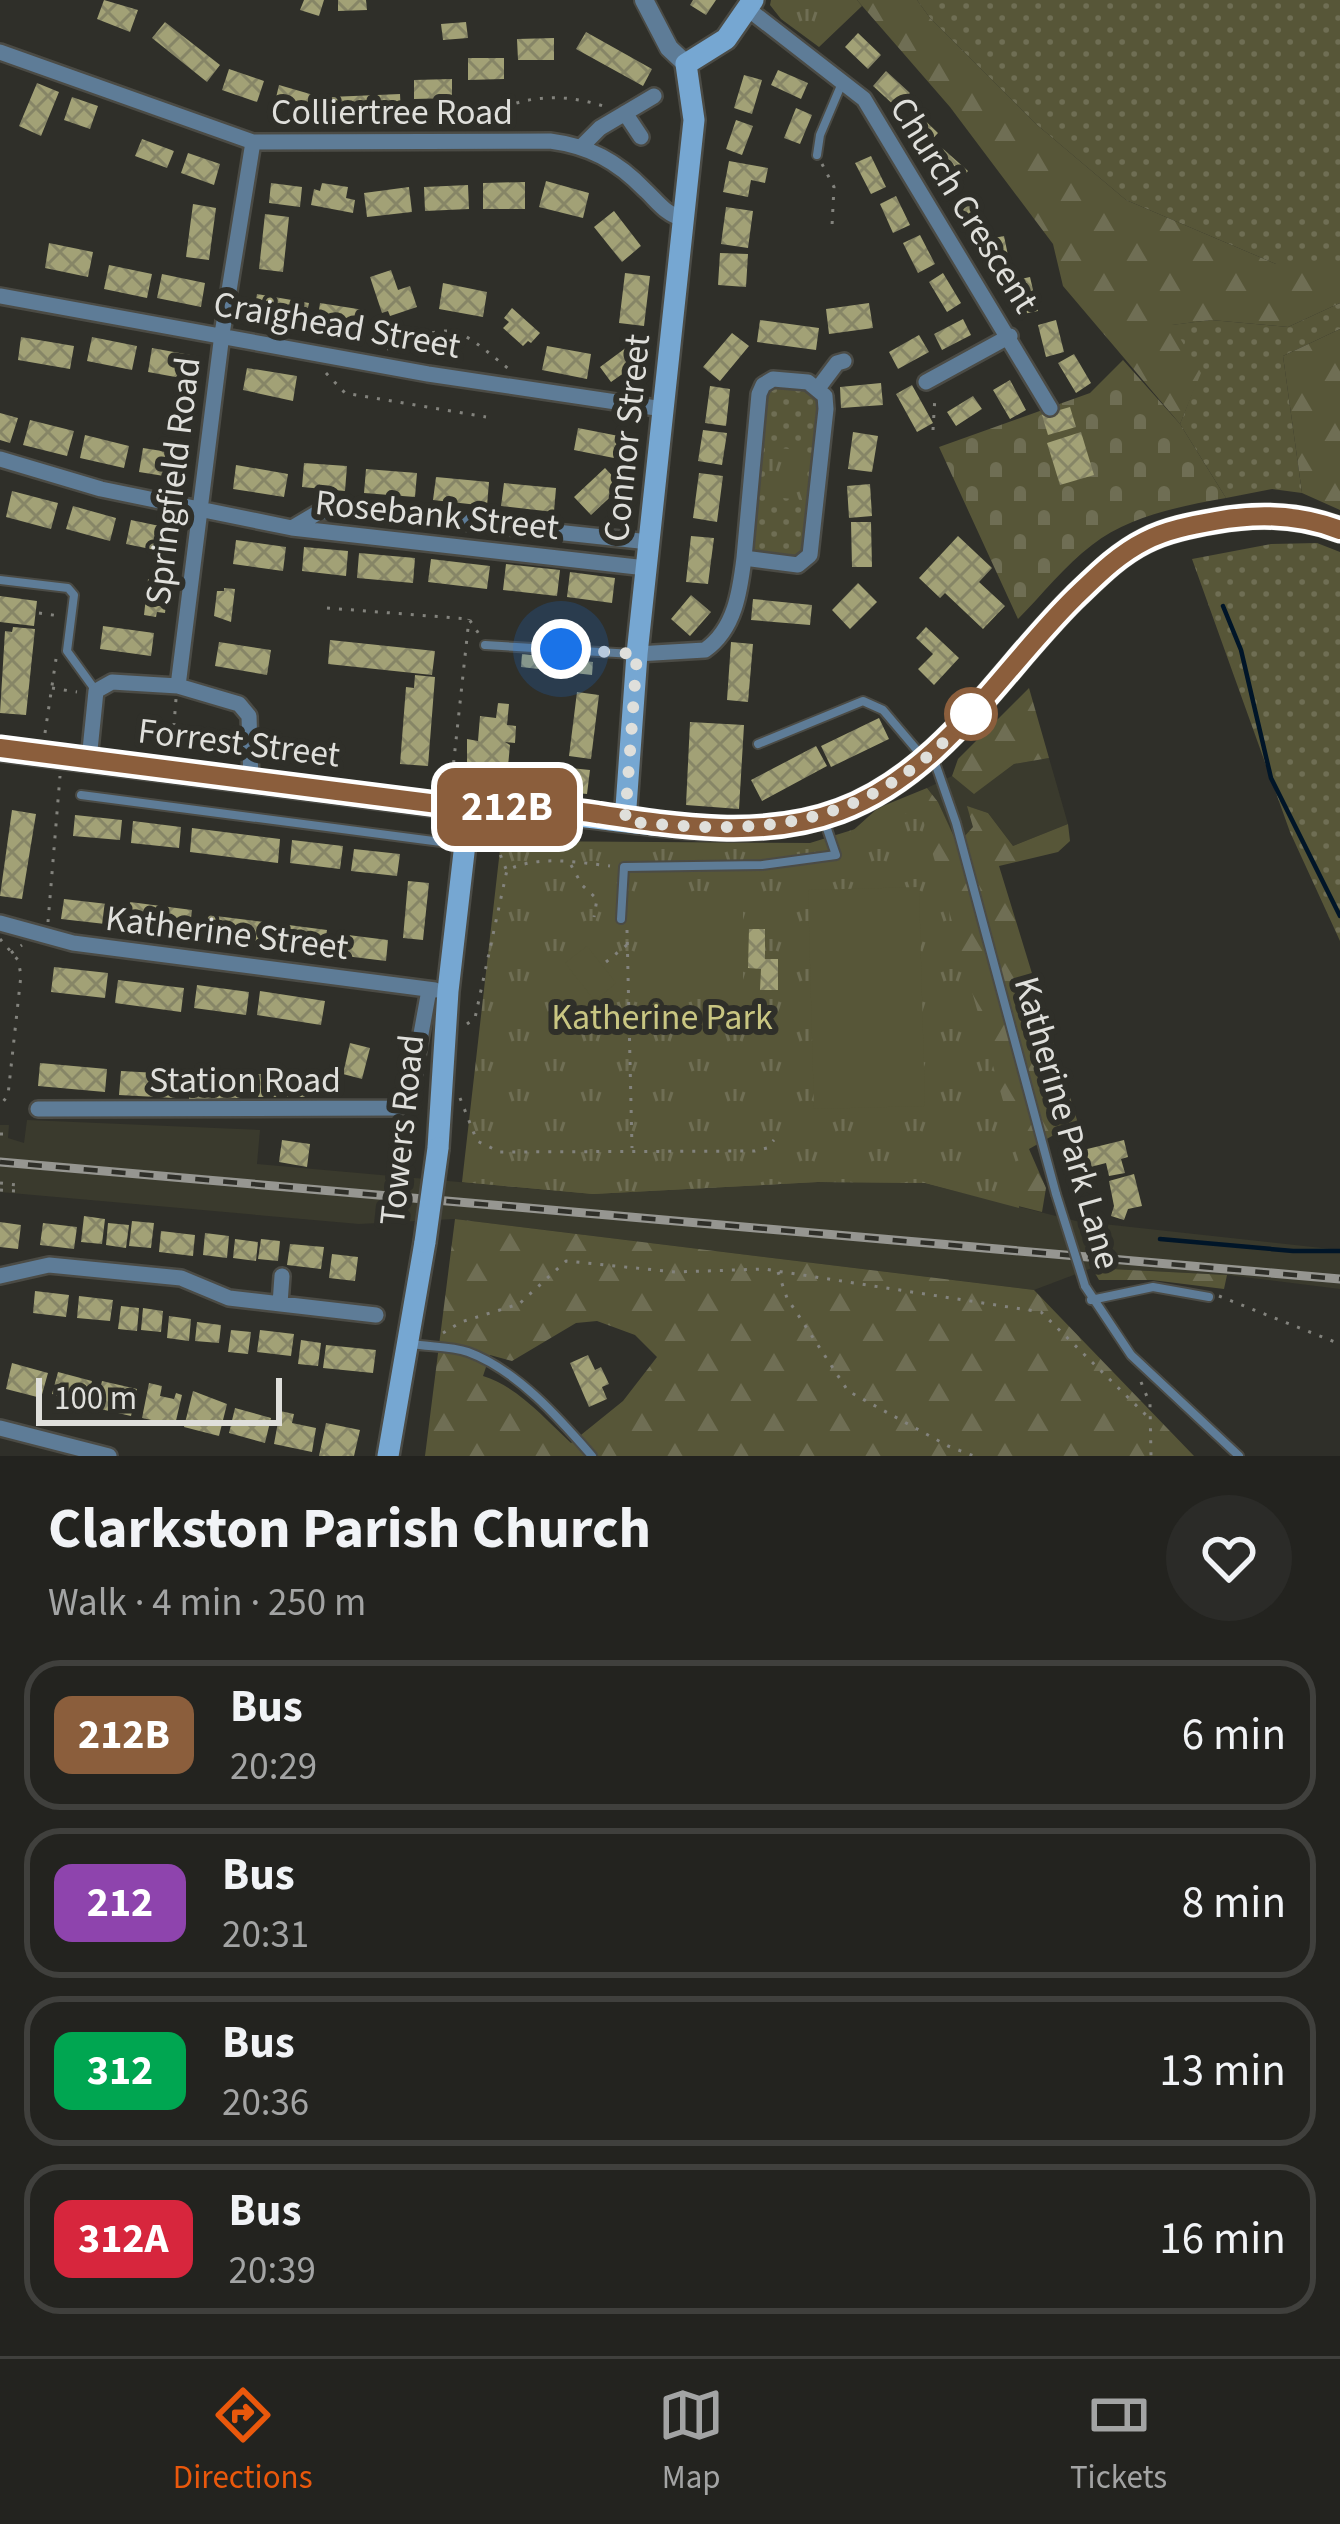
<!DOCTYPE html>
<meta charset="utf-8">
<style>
body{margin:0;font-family:"Source Sans 3",sans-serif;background:#2b2b28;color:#f1f3f6;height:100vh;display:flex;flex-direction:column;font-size:45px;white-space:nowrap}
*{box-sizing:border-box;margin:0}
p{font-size:39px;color:#a3a4a4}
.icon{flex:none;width:66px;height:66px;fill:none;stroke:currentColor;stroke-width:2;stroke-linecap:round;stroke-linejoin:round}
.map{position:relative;height:1456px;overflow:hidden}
.panel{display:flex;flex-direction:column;background:#23231f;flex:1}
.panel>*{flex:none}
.badge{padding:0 24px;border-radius:18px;font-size:42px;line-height:78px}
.scale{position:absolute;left:36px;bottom:30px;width:246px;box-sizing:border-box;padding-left:12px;border:6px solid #dfdfdb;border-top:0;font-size:33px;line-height:42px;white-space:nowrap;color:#dfdfdb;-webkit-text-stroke:9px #2f2f29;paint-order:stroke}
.you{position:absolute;width:60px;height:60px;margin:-30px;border:9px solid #fff;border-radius:50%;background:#1a73e8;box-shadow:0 0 0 18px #1a73e833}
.map>.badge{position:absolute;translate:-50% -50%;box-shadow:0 0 0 6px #fff}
.round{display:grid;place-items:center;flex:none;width:126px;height:126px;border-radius:63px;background:#2b2b28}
.overview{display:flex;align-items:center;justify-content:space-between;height:204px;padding:0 48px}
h1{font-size:57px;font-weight:700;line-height:90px}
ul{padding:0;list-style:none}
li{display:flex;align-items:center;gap:36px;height:150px;margin:0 24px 18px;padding:0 24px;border:6px solid #40403d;border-radius:36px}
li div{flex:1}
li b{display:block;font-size:45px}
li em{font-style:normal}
li .badge{min-width:132px;font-weight:700;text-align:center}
.dock{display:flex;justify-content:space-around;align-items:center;height:168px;border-top:3px solid #40403d;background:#23231f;font-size:33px;color:#a3a4a4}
.dock a{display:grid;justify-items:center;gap:6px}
.dock .on{color:#ea580c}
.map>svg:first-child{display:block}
.built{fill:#3a3a2d}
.grass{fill:url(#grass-dots)}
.forest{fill:url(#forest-firs);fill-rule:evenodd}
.cemetery{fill:url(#cemetery-stones)}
.park{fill:url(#park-tufts)}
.pitch{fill:#575638}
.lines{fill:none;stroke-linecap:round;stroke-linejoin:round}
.stream{stroke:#001528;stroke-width:4.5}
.building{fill:url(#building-cross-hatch)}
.service-casing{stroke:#4b4b45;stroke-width:12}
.minor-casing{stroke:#4b4b45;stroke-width:20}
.tertiary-casing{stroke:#4b4b45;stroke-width:22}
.secondary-casing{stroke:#4b4b45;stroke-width:26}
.primary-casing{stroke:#4b4b45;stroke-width:28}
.path{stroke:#83837d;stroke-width:3;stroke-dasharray:3 9;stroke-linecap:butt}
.service{stroke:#5e7c97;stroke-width:8}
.minor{stroke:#5e7c97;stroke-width:15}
.tertiary{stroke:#5e7c97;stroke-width:18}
.secondary{stroke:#76a7d2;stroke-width:21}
.primary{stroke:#96c7f3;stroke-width:24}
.rail-casing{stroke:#969691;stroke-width:9}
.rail{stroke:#2f2f29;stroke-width:4.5;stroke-dasharray:14;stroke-linecap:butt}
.service-bridge-casing{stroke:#4b4b45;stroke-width:12;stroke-linecap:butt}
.secondary-bridge-casing{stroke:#4b4b45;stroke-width:26;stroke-linecap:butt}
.service-bridge{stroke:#5e7c97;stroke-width:8}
.secondary-bridge{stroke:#76a7d2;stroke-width:21}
.line-casing{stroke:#fff;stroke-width:27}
.line{stroke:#8b5e3c;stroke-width:18}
.walk{stroke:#dfdfdb;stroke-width:12;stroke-dasharray:0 21.6}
.stop-dot{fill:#fff;stroke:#8b5e3c;stroke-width:6}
.labels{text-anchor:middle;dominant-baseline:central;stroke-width:12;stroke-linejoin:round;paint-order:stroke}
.street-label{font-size:36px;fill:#dfdfdb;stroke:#2f2f29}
.park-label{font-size:36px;fill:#c9c682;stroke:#2f2f29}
</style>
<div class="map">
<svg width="1340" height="1456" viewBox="0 0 1340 1456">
<defs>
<pattern id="grass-dots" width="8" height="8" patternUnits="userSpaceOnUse" patternTransform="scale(3)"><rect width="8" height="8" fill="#575638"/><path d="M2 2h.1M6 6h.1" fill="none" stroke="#6f6e54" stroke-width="1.8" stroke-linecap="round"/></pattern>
<pattern id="forest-firs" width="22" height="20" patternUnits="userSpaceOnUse" patternTransform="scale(3)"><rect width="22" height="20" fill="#575638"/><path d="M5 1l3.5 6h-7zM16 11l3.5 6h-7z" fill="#6f6e54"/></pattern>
<pattern id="cemetery-stones" width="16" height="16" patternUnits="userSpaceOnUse" patternTransform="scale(3)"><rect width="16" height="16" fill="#575638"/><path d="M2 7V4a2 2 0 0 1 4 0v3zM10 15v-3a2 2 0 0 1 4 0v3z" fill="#6f6e54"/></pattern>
<pattern id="park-tufts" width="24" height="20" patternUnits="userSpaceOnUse" patternTransform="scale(3)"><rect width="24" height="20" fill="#575638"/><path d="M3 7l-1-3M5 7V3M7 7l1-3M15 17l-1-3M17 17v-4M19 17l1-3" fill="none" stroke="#6f6e54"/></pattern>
<pattern id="building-cross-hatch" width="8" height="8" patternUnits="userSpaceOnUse" patternTransform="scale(3)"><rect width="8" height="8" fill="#a2a176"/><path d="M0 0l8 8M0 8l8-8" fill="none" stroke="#868566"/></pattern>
</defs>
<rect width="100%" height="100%" fill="#2f2f29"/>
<path class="built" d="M1049,758L1068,824L1013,846L988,813L969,807L974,827L960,840L954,839L938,802L927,788L952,776L975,793L1014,764Z
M27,1120L260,1130L257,1164L593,1194L818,1182L925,1183L1076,1221L1340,1250V1289L1227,1275L1092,1268L1034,1290L455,1219L359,1224L0,1192V1125H9L8,1138L24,1143Z"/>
<path class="grass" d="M917,0H1340V264H1276L1126,200L1036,124L930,18Z
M1340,303V329L1283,356L1302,493L1272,489L1226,498L1180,424L1200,373L1171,325L1211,320L1288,327Z
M773,381L807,385L821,397L803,559L749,555L763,395Z
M1317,543L1340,552V941L1290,832L1192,559L1271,544Z"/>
<path class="forest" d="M857,0H917L930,18L1036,124L1126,200L1276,264H1340V303L1288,327L1211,320L1172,325L1201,373L1180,424L1063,286L1053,244L950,107Z
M1340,329V510L1302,493L1283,356Z
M1029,688L1049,758L1014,764L974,794L952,776L958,759Z
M927,788L938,802L955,839L961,840L973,827L967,806L988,813L1013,846L1068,824L1070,841L1058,852L999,866L1081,1133L1052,1136L1029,1149L1046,1188L1042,1212L925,1183L818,1182L593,1194L462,1182L878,808Z
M455,1219L1034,1290L1194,1456H425ZM597,1321L635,1335L657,1357L623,1401L571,1443C544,1418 518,1387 483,1376L490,1355L512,1361L576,1323Z
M1092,1268L1227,1275L1224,1289L1152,1280H1099Z"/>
<path class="cemetery" d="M1123,360L1180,424L1226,498C1181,506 1129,516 1092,545C1065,565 1042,595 1018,619L939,447L1090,393Z"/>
<path class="park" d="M771,0H857L862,6L819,47L781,19L770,5Z
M770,447L807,451L802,500L764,496Z
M920,809L1019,1157V1208L925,1183L818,1182L593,1194L462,1182L501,841L810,843Z"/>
<path class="pitch" d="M919,887L925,1106L814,1109L808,890Z
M652,903H743V992H652Z
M587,946L616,983L595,1001L565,963Z"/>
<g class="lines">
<path class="stream" d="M1223,606L1241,650L1271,778L1340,916
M1160,1239L1293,1251H1340"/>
</g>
<path class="building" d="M104,0L138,10L130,32L97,19Z
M304,0H324L319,16L300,10Z
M338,0H366L367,10L338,11Z
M693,0H716L706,15L690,5Z
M165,22L220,65L207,82L152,38Z
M466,22L468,38L443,40L441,24Z
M586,32L652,69L643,86L576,49Z
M858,33L881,55L868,69L845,47Z
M554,38V60H518L517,39Z
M468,58H504V79L468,80Z
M229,69L264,81L257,102L222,90Z
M778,70L808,83L801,99L771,85Z
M886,71L910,93L896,107L873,86Z
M744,75L762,80L752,114L734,108Z
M452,79V98L414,99V80Z
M37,83L59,92L41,136L19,126Z
M279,85L317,96L312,116L274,106Z
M400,94L401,115L331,118L330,97Z
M72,97L98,106L90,129L64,120Z
M796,108L812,115L800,144L784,138Z
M914,110L938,133L925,147L901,125Z
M736,120L753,126L742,155L726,149Z
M142,139L174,151L167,168L135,156Z
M941,147L968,171L954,188L926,164Z
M188,153L220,164L214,185L181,173Z
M871,156L886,187L871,194L855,163Z
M729,161L768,168L765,183L751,180L748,197L723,192Z
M546,181L589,193L583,218L539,207Z
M525,182V209H483V183Z
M271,183L302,187L300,207L269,203Z
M322,183L348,187L346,198L355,200L353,213L311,205L314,189L320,191Z
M468,185L469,209L425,211L424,187Z
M409,187L412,212L367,217L364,193Z
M977,194L984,230L967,233L960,197Z
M896,196L910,225L893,233L880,204Z
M193,204L216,208L209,260L186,257Z
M726,207L753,211L748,248L721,244Z
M614,211L641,246L622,262L594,227Z
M265,214L289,217L283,272L259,269Z
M920,235L935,264L918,273L903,243Z
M1004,236L1011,270L996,273L989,239Z
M49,243L93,252L88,277L45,268Z
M720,253L748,254L746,287L718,285Z
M109,265L152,274L147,298L104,289Z
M391,270L398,290L410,286L417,307L390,316L388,311L382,313L370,277Z
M625,273L650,276L644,326L619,323Z
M943,273L961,303L947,312L929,282Z
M162,274L205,283L201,307L157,298Z
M1030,277L1038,311L1018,315L1011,281Z
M443,283L487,292L483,317L439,309Z
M257,294L309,303L304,326L253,317Z
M320,303L364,310L360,337L316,330Z
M869,303L873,328L829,334L826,309Z
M512,308L540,333L531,343L528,341L523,346L503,328L509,322L504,318Z
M963,319L971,335L942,350L934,334Z
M760,320L819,328L816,350L757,342Z
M1056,320L1064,352L1046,357L1038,325Z
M732,333L749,346L720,381L703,367Z
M919,335L929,352L898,369L889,352Z
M21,337L74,346L70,369L18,360Z
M92,337L137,346L132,370L87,361Z
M547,346L591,354L587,379L542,370Z
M627,347L638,363L611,382L600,367Z
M152,348L196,356L192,380L148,372Z
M1074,354L1091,383L1076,393L1058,363Z
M247,368L297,376L293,401L243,390Z
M1010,380L1026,410L1010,419L993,390Z
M881,383L883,405L841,408L840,387Z
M912,385L933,423L917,432L896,394Z
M710,386L730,389L726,426L705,423Z
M973,396L982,409L956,426L947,412Z
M1070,407L1076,427L1048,435L1042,415Z
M0,413L18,418L10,443L0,440Z
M30,420L74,431L67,456L23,445Z
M578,428L629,438L624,460L574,450Z
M703,430L727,433L722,465L698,461Z
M853,432L878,436L872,472L848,469Z
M1081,432L1094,475L1060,485L1047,443Z
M85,435L129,446L124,468L80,458Z
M143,448L187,455L183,479L139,472Z
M304,463L347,466L345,491L302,487Z
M236,465L288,474L284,497L233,489Z
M605,468L622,486L591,515L574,497Z
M366,469L417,473L415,497L364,493Z
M699,473L723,476L717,522L693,518Z
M436,477L489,482L487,506L433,500Z
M504,483L556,488L554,512L501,506Z
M870,484L872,516L849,518L847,486Z
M12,491L58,503L51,529L6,517Z
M73,506L116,518L110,541L66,529Z
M131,520L174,529L170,553L126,544Z
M851,522H871L872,567H852Z
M691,536L714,538L708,584L686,582Z
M958,536L992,568L979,582L1005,606L983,629L945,593L940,598L919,578Z
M236,540L286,547L283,571L233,564Z
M304,547L348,551L346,576L302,571Z
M359,553L415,558L413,583L357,578Z
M431,559L490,566L487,589L428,582Z
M506,564L560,570L557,596L503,590Z
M570,572L615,578L612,603L567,597Z
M148,579L160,580L159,585L168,587L165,613L157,612L156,617L144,615Z
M858,583L877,602L850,629L832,610Z
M224,588L235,589L231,622L214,616L217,591H224Z
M691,595L711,612L690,636L671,619Z
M0,596L37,601L34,626L0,622Z
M753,599L812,605L810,625L751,620Z
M103,626L154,633L151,656L100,649Z
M13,627L35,629L26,715L0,713L5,631L12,632Z
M926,627L959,658L934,685L918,669L933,654L916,638Z
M330,640L435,651L432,675L328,664Z
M219,642L271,650L267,675L215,666Z
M731,642L753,644L748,702L727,700Z
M522,654L593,662L592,675L521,667Z
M415,675L435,677L428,766L400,764L406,687L414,688Z
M577,692L599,695L591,759L569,756Z
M498,703L509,704L507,725L516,726L515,743L505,742L510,745L507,777L467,776V739L478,741L480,716L496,718Z
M879,718L889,739L831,767L821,746Z
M690,722L744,725L739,809L686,805Z
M816,746L827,766L762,801L751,780Z
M521,763L590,770L587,794L518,787Z
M12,810L36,814L22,899L0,896Z
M75,815L122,820L120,840L73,836Z
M133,821L181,827L179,848L131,843Z
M192,828L280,839L278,863L190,852Z
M292,840L343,846L340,869L290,863Z
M354,849L400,854L397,876L351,871Z
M408,881L429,883L423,940L403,938Z
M64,899L116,905L114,925L61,919Z
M130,902L192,910L189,934L128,926Z
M208,915L264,922L261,945L205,937Z
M273,923L327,930L323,954L270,947Z
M749,929H765V959H778V990H760L761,969L748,968Z
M340,934L388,940L386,961L337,955Z
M54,967L108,973L105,998L51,992Z
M118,980L184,988L181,1012L115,1003Z
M197,985L249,992L246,1015L194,1008Z
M260,991L325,1001L321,1025L257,1015Z
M350,1043L370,1048L362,1079L343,1074Z
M40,1063L107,1069L105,1092L38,1086Z
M121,1071L176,1074L175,1098L119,1095Z
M189,1074H242L243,1098L189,1099Z
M258,1074H322V1097H258Z
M282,1140L310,1144L307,1167L279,1162Z
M1124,1140L1128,1157L1121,1159L1125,1173L1109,1176L1106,1163L1079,1170L1075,1152Z
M1134,1174L1142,1206L1128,1209L1124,1220L1111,1216L1114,1206L1109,1181Z
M84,1216L105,1219L102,1244L81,1242Z
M132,1221L154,1223L151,1248L129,1246Z
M0,1222L21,1225L18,1249L0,1247Z
M43,1223L77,1227L74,1249L40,1245Z
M108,1223L129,1225L126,1248L106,1245Z
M161,1231L195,1235L193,1256L159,1252Z
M205,1233L229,1236L227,1258L203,1255Z
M235,1239L258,1242L256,1261L233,1258Z
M261,1239L280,1241L278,1261L258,1259Z
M290,1244L324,1247L321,1269L287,1265Z
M332,1254L358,1257L355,1281L329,1278Z
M35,1291L69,1295L66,1317L33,1313Z
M79,1296L113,1300L110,1321L77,1318Z
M121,1306L139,1308L137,1331L118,1329Z
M143,1308L163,1311L161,1332L141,1330Z
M169,1316L191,1319L189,1341L167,1338Z
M197,1322L221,1325L219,1343L195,1341Z
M231,1330L251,1332L248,1354L228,1352Z
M260,1330L294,1334L291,1356L257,1352Z
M301,1340L321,1343L318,1366L298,1364Z
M326,1345L376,1350L373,1373L323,1368Z
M588,1355L595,1370L601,1367L609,1384L602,1387L607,1399L589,1407L570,1363Z
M12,1363L48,1373L41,1398L6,1389Z
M58,1372L92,1381L86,1403L52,1394Z
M102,1381L137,1389L131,1416L96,1408Z
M149,1383L162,1386L160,1396L174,1399L176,1393L182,1395L175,1425L142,1418Z
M193,1391L227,1404L219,1436L184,1427Z
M235,1408L271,1418L265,1443L229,1433Z
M280,1411L294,1414L292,1423L316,1428L312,1452L274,1444Z
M326,1423L360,1430L354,1456H319Z"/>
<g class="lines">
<defs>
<path id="service" d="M817,155L820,135L842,83
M0,580L68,588L74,595L67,651L96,691
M485,645L633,654
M758,744L863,701L883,710L922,756
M933,757L956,823L1056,1194
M81,795L464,845
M621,919L624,867L762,865L836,855L825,823
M1085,1286L1131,1355L1239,1456
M1091,1300L1153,1287L1209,1297
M411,1344C430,1347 451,1346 468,1352C517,1370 559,1418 592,1456"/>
<path id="minor" d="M748,9L864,99L1050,408
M0,52L253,142L550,141C589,146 617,161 645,190C658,202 665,214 683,219
M625,113L641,137
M583,145L600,128L654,96
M0,296L428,374L663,409
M926,382L1010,336
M819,387L837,363L844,361
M0,459L101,489L292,528L646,568
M292,528L319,512L351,510L649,542
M637,654L705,650C735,629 740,591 744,558L798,565L810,555L826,409L825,396L808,382L773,379L763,385L759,394L744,558
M178,686L222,334L253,142
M89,760L96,691L112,682L178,686L239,704L249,716L251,782
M0,923L73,943L435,990
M38,1109L397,1108L407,1100L411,1089L429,990
M0,1276L49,1265L181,1278L229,1298L376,1315
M280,1304L282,1276
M0,1428L109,1456"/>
<path id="tertiary" d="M644,0L669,48L686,64"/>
<path id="secondary" d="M625,821L637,654L694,120L686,64L726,39L753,0
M438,1148L448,991L469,809
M388,1456L425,1242"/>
<path id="primary" d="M0,749L469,809C589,803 725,854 840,811C942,773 1000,671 1074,598C1096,577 1117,555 1145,541C1166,530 1192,525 1215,521C1258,513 1299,514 1340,530"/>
</defs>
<use href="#service" class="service-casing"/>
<use href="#minor" class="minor-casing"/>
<use href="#tertiary" class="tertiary-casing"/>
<use href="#secondary" class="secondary-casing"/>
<use href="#primary" class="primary-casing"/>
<path class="path" d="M474,125C512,95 560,91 606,107
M822,164L834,187L832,226
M420,336L442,358
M387,349C456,321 453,324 510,370
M326,373L345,393L486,417
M933,430L935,396
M327,608L469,619L479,634
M39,613L60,616
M52,688L77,692
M45,733L56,659
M172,750L176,699
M451,787L469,619
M498,832L496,844L506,869
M571,865L582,885L597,899L594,917
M48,922L60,776
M627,930L632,1148
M0,939L18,960L21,975L8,1095L0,1106
M11,953L22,945
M606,962L628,944
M467,1024L475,1018L507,870C540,855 575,862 610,866
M460,1098L477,1141L500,1152L755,1151L767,1148L774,1140
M0,1134H4L5,1128
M0,1183L17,1185V1191
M0,1190L15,1191
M778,1272L787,1298L848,1391L948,1446L974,1456
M1219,1296L1340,1344
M443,1333L461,1322L519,1304L566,1261L675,1272L764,1269L1041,1312L1150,1419
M1141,1382L1150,1404L1151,1456"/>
<use href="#service" class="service"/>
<use href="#minor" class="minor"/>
<use href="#tertiary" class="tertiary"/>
<use href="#secondary" class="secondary"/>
<use href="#primary" class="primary"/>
<defs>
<path id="rail" d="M0,1162L1340,1279"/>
</defs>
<use href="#rail" class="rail-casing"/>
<use href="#rail" class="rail"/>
<defs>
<path id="service-bridge" d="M1056,1194L1085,1286"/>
<path id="secondary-bridge" d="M425,1242L438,1148"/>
</defs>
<use href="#service-bridge" class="service-bridge-casing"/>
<use href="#secondary-bridge" class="secondary-bridge-casing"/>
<use href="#service-bridge" class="service-bridge"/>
<use href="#secondary-bridge" class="secondary-bridge"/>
</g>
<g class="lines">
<defs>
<path id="line" d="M0,748L469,808C511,807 555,807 597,814C675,826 763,840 840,811C942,773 1000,671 1074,598C1096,577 1117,555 1145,541C1166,530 1192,525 1215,521C1258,513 1299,514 1340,530"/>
</defs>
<use href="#line" class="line-casing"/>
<use href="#line" class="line"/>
<path class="walk" d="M561,649L637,654L625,821C770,837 869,828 971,714"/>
</g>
<circle class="stop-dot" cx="971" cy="714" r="24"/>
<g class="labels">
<g class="street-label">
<text x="392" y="112">Colliertree Road</text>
<text transform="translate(964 205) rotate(58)">Church Crescent</text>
<text transform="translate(337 325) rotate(10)">Craighead Street</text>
<text transform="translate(627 438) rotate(-84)">Connor Street</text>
<text transform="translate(173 481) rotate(-83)">Springfield Road</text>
<text transform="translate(437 515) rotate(6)">Rosebank Street</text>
<text transform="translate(239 743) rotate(7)">Forrest Street</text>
<text transform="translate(227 933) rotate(7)">Katherine Street</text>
<text x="245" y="1080">Station Road</text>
<text transform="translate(1067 1123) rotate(74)">Katherine Park Lane</text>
<text transform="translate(402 1130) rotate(-84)">Towers Road</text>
</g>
<g class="park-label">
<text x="662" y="1017">Katherine Park</text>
</g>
</g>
</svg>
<div class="scale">100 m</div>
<div class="you" style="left:561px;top:649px"></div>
<b class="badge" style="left:507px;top:807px;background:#8b5e3c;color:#fff">212B</b>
</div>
<section class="panel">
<div class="overview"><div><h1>Clarkston Parish Church</h1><p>Walk · 4 min · 250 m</p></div><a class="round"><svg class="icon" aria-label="heart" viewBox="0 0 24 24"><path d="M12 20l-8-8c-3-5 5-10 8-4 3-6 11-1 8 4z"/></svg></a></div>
<ul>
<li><span class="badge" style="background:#8b5e3c;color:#fff">212B</span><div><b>Bus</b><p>20:29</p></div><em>6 min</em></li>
<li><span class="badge" style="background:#8e44ad;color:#fff">212</span><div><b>Bus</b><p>20:31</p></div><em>8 min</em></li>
<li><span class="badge" style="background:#00a651;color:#fff">312</span><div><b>Bus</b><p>20:36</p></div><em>13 min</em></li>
<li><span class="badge" style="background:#d7263d;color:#fff">312A</span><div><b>Bus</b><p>20:39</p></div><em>16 min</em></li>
</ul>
</section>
<nav class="dock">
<a class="on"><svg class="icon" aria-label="directions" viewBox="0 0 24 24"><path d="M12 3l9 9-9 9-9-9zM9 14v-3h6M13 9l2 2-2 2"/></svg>Directions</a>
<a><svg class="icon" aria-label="map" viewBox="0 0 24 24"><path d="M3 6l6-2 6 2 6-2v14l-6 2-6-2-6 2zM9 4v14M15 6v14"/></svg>Map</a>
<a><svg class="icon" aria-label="tickets" viewBox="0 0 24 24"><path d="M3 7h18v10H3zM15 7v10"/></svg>Tickets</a>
</nav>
